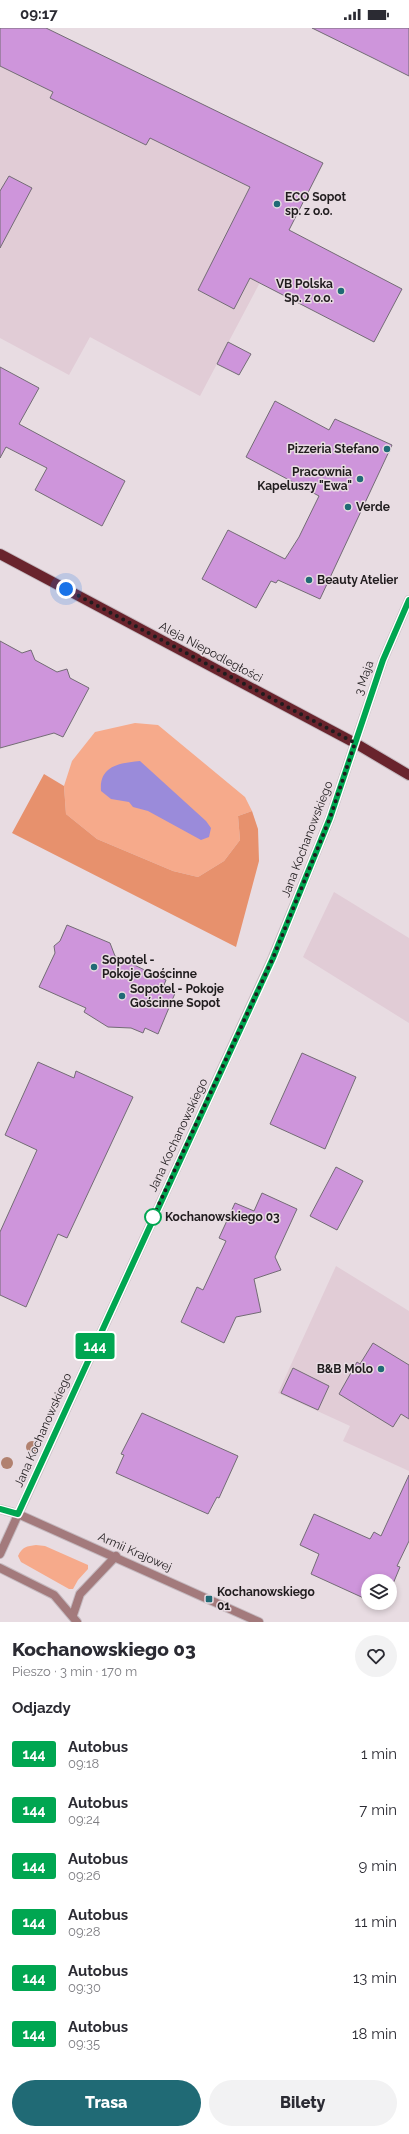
<!DOCTYPE html>
<html lang="pl">
<meta charset="utf-8">
<style>
body{margin:0;font-family:Raleway,sans-serif;background:#f2f2f3;color:#2b2b33;height:100vh;display:flex;flex-direction:column;font-size:15px;white-space:nowrap}
*{box-sizing:border-box;margin:0}
p{font-size:13px;color:#7c7c81}
.icon{flex:none;width:22px;height:22px;fill:none;stroke:currentColor;stroke-width:2;stroke-linecap:round;stroke-linejoin:round}
.map{position:relative;height:1594px;overflow:hidden}
.side{display:flex;flex-direction:column;background:#fff;flex:1}
.side>*{flex:none}
.badge{padding:0 8px;border-radius:3px;font-size:14px;line-height:26px}
.fabs{position:absolute;left:361px;top:1546px;display:grid;gap:8px}
.fabs a{display:grid;place-items:center;width:36px;height:36px;border-radius:50%;background:#fff;box-shadow:0 2px 6px #0003;font-size:20px}
.you{position:absolute;width:20px;height:20px;margin:-10px;border:3px solid #fff;border-radius:50%;background:#1a73e8;box-shadow:0 0 0 6px #1a73e833}
.map>.badge{position:absolute;translate:-50% -50%;box-shadow:0 0 0 2px #fff}
h2{padding:0 12px;font-size:15px;line-height:36px}
.round{display:grid;place-items:center;flex:none;width:42px;height:42px;border-radius:21px;background:#f2f2f3}
.head{display:flex;align-items:center;justify-content:space-between;height:68px;padding:0 12px}
h1{font-size:19px;font-weight:800;line-height:30px}
.cta{display:flex;gap:8px;margin-top:auto;padding:8px 12px}
.cta a{flex:1;height:46px;border-radius:24px;background:#206a75;color:#fff;font-size:16px;font-weight:800;line-height:46px;text-align:center}
.cta a+a{background:#f2f2f3;color:#2b2b33}
ul{padding:0;list-style:none}
li{display:flex;align-items:center;gap:12px;height:56px;padding:0 12px}
li div{flex:1}
li b{display:block;font-size:15px}
li em{font-style:normal}
li .badge{min-width:44px;font-weight:700;text-align:center}
.status{display:flex;justify-content:space-between;align-items:center;height:28px;padding:0 20px;background:#fff;direction:ltr}
.status svg{height:11px;fill:currentColor}
.map>svg:first-child{display:block}
.built{fill:#e1ccd6}
.green{fill:#f6aa8b}
.forest{fill:#e7916d}
.water{fill:#9a8bda}
.building{fill:#ce95db;stroke:#736c75}
.lines{fill:none;stroke-linecap:round;stroke-linejoin:round}
.service-casing{stroke:#c4b9bf;stroke-width:10}
.minor-casing{stroke:#c4b9bf;stroke-width:10}
.tertiary-casing{stroke:#c4b9bf;stroke-width:10}
.primary-casing{stroke:#c4b9bf;stroke-width:12}
.service{stroke:#a37a7c;stroke-width:8}
.minor{stroke:#a37a7c;stroke-width:8}
.tertiary{stroke:#a37a7c;stroke-width:8}
.primary{stroke:#69242d;stroke-width:10}
.tree{fill:#b1816f}
.line-casing{stroke:#fff;stroke-width:9}
.line{stroke:#00a651;stroke-width:6}
.walk{stroke:#201c1e;stroke-width:4;stroke-dasharray:0 7.2}
.poi-dot{fill:#206a75;stroke:#e8dce2;stroke-width:1.5}
.stop-dot{fill:#fff;stroke:#00a651;stroke-width:2}
.labels{text-anchor:middle;dominant-baseline:central;stroke-width:3;stroke-linejoin:round;paint-order:stroke}
.poi-label{font-size:12px;font-weight:bold;fill:#201c1e;stroke:#e8dce2;text-anchor:start}
.street-label{font-size:12px;fill:#201c1e;stroke:#e8dce2}
.stop-label{font-size:12px;font-weight:bold;fill:#201c1e;stroke:#e8dce2;text-anchor:start}
</style>
<div class="status"><b>09:17</b><svg viewBox="0 0 49 12"><path d="M0 12V9h3v3zM5 12V6h3v6zM10 12V3h3v9zM15 12V0h3v12zM26 1h20v11H26zM47 4h2v5h-2z"/></svg></div>
<div class="map">
<svg width="409" height="1594" viewBox="0 0 409 1594">
<rect width="100%" height="100%" fill="#e8dce2"/>
<path class="built" d="M0,0H46L323,135L200,368L90,309L69,347L0,310Z
M334,864L409,910V995L303,929Z
M336,1238L409,1283V1443L343,1413L350,1398L278,1365Z"/>
<path class="green" d="M135,695L158,697L245,769L252,783L238,788L240,812L224,833L198,849L173,843L97,811L66,786L64,758L72,733L95,704Z
M36,1517L45,1518L88,1537V1541L78,1552L73,1561H69L21,1534L18,1528C22,1519 27,1518 36,1517Z"/>
<path class="forest" d="M44,746L64,758L66,786L97,811L173,843L198,849L224,833L240,812L238,788L252,783L258,801L259,833L236,919L12,805Z"/>
<path class="water" d="M140,733L206,793L211,800L209,809L201,812L148,783L133,779L129,774L111,771L101,763C99,738 119,735 140,733Z"/>
<path class="building" d="M0,0H46L323,135L289,202L402,261L374,314L250,250L234,281L198,262L250,159L150,110L146,117L50,70L53,64L0,38Z
M312,0H409V48L373,30Z
M9,148L32,160L0,220V163Z
M228,314L251,326L239,347L217,336Z
M0,339L39,360L19,396L125,453L102,498L35,462L47,440L6,419L0,430Z
M275,373L329,402L335,391L392,417L320,571L278,552L276,555L271,553L256,580L202,551L228,502L285,531L299,509L319,468L246,429Z
M0,613L22,625L31,622L35,632L57,644L67,641L70,650L89,660L63,709L54,705L0,720Z
M67,897L110,915L115,928L166,952L164,957L176,963L158,1006L145,1000L143,1005L131,1000L108,999L84,984L86,980L39,959L55,925L54,918L60,913Z
M302,1025L356,1049L325,1121L270,1096Z
M38,1034L74,1050L76,1043L133,1069L67,1210L58,1206L26,1279L0,1267V1204L37,1122L5,1107Z
M336,1139L363,1153L337,1202L310,1188Z
M262,1165L297,1181L275,1229L281,1242L254,1251L261,1284L236,1289L224,1315L181,1294L197,1259L203,1262L226,1213L219,1210L235,1175L254,1183Z
M373,1315L409,1337V1391L401,1386L393,1399L339,1366L357,1334L360,1336Z
M293,1340L329,1358L318,1382L281,1365Z
M142,1385L238,1428L219,1470L217,1469L208,1486L116,1445L124,1427L121,1426Z
M409,1447V1513L397,1538L400,1539L390,1563V1553H368V1572L311,1546L319,1526L300,1517L314,1486L370,1511L374,1504L381,1508Z"/>
<g class="lines">
<defs>
<path id="service" d="M73,1587L80,1566L116,1528"/>
<path id="minor" d="M0,1526L273,929L330,790L355,715
M0,1540L54,1567L77,1594"/>
<path id="tertiary" d="M355,715L383,632L409,572
M0,1481L18,1486L259,1594"/>
<path id="primary" d="M0,526L355,715L409,747"/>
</defs>
<use href="#service" class="service-casing"/>
<use href="#minor" class="minor-casing"/>
<use href="#tertiary" class="tertiary-casing"/>
<use href="#primary" class="primary-casing"/>
<use href="#service" class="service"/>
<use href="#minor" class="minor"/>
<use href="#tertiary" class="tertiary"/>
<use href="#primary" class="primary"/>
</g>
<g class="tree">
<circle cx="32" cy="1419" r="6"/>
<circle cx="7" cy="1435" r="6"/>
</g>
<g class="lines">
<defs>
<path id="line" d="M0,1481L18,1486L273,930L330,790L383,632L409,572"/>
</defs>
<use href="#line" class="line-casing"/>
<use href="#line" class="line"/>
<path class="walk" d="M66,561L355,715L330,790L273,930L153,1189"/>
</g>
<g class="poi-dot">
<circle cx="277" cy="176" r="4"/>
<circle cx="341" cy="263" r="4"/>
<circle cx="387" cy="421" r="4"/>
<circle cx="360" cy="451" r="4"/>
<circle cx="348" cy="479" r="4"/>
<circle cx="309" cy="552" r="4"/>
<circle cx="94" cy="939" r="4"/>
<circle cx="122" cy="968" r="4"/>
<circle cx="381" cy="1341" r="4"/>
<rect x="205" y="1567" width="8" height="8" rx="2"/>
</g>
<circle class="stop-dot" cx="153" cy="1189" r="8"/>
<g class="labels">
<g class="poi-label">
<text x="285" y="169">ECO Sopot<tspan x="285" dy="14">sp. z o.o.</tspan></text>
<text x="333" y="256" text-anchor="end">VB Polska<tspan x="333" dy="14">Sp. z o.o.</tspan></text>
<text x="379" y="421" text-anchor="end">Pizzeria Stefano</text>
<text x="352" y="444" text-anchor="end">Pracownia<tspan x="352" dy="14">Kapeluszy "Ewa"</tspan></text>
<text x="356" y="479">Verde</text>
<text x="317" y="552">Beauty Atelier</text>
<text x="102" y="932">Sopotel -<tspan x="102" dy="14">Pokoje Gościnne</tspan></text>
<text x="130" y="961">Sopotel - Pokoje<tspan x="130" dy="14">Gościnne Sopot</tspan></text>
<text x="373" y="1341" text-anchor="end">B&amp;B Molo</text>
<text x="217" y="1564">Kochanowskiego<tspan x="217" dy="14">01</tspan></text>
</g>
<g class="street-label">
<text transform="translate(211 624) rotate(28)">Aleja Niepodległości</text>
<text transform="translate(364 650) rotate(-71)">3 Maja</text>
<text transform="translate(307 811) rotate(-69)">Jana Kochanowskiego</text>
<text transform="translate(178 1107) rotate(-65)">Jana Kochanowskiego</text>
<text transform="translate(43 1402) rotate(-66)">Jana Kochanowskiego</text>
<text transform="translate(135 1524) rotate(24)">Armii Krajowej</text>
</g>
<g class="stop-label">
<text x="165" y="1189">Kochanowskiego 03</text>
</g>
</g>
</svg>
<div class="fabs">
<a><svg class="icon" aria-label="layers" viewBox="0 0 24 24"><path d="M12 4l9 5-9 5-9-5zM3 14l9 5 9-5"/></svg></a>
</div>
<div class="you" style="left:66px;top:561px"></div>
<b class="badge" style="left:95px;top:1318px;background:#00a651;color:#fff">144</b>
</div>
<section class="side">
<div class="head"><div><h1>Kochanowskiego 03</h1><p>Pieszo · 3 min · 170 m</p></div><a class="round"><svg class="icon" aria-label="heart" viewBox="0 0 24 24"><path d="M12 20l-8-8c-3-5 5-10 8-4 3-6 11-1 8 4z"/></svg></a></div>
<h2>Odjazdy</h2>
<ul>
<li><span class="badge" style="background:#00a651;color:#fff">144</span><div><b>Autobus</b><p>09:18</p></div><em>1 min</em></li>
<li><span class="badge" style="background:#00a651;color:#fff">144</span><div><b>Autobus</b><p>09:24</p></div><em>7 min</em></li>
<li><span class="badge" style="background:#00a651;color:#fff">144</span><div><b>Autobus</b><p>09:26</p></div><em>9 min</em></li>
<li><span class="badge" style="background:#00a651;color:#fff">144</span><div><b>Autobus</b><p>09:28</p></div><em>11 min</em></li>
<li><span class="badge" style="background:#00a651;color:#fff">144</span><div><b>Autobus</b><p>09:30</p></div><em>13 min</em></li>
<li><span class="badge" style="background:#00a651;color:#fff">144</span><div><b>Autobus</b><p>09:35</p></div><em>18 min</em></li>
</ul>
<div class="cta"><a>Trasa</a><a>Bilety</a></div>
</section>
